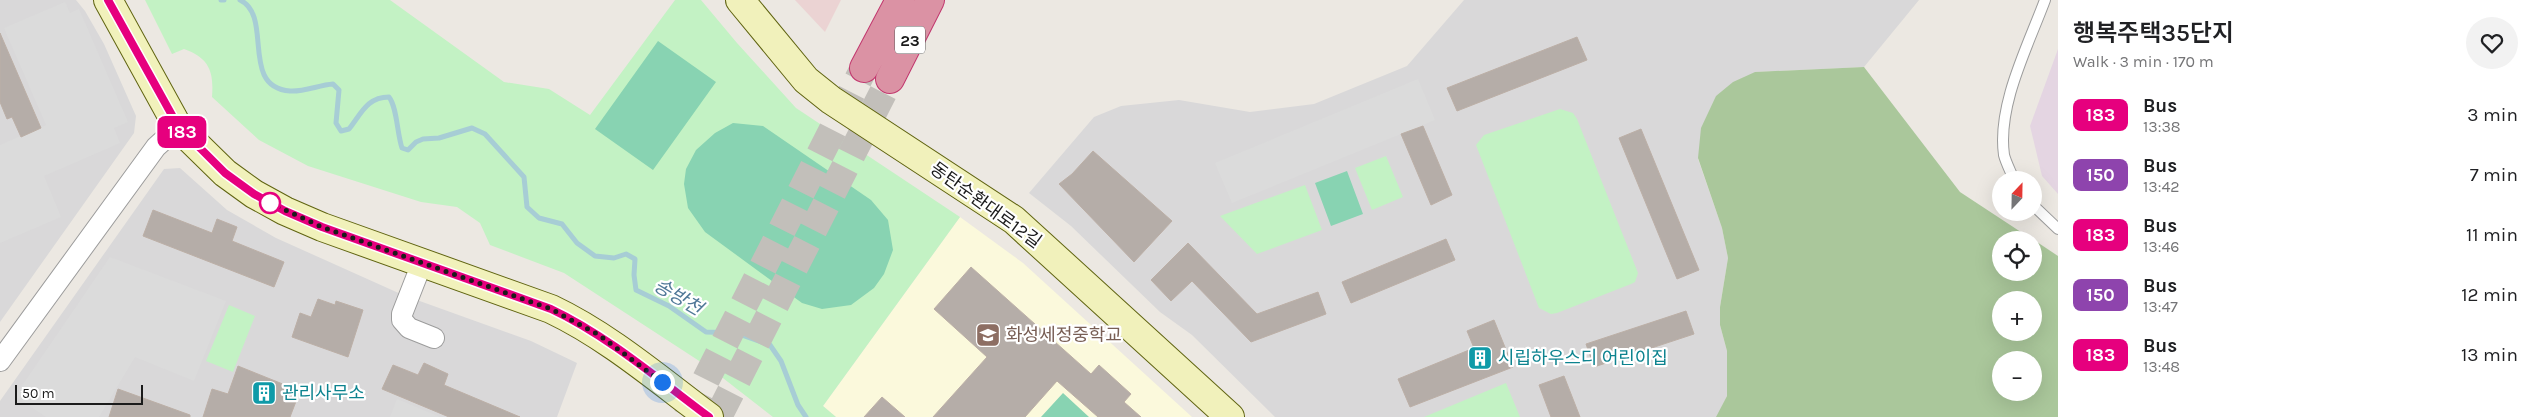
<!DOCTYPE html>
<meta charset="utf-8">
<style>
body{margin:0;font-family:Karla,"Noto Sans KR",sans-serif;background:#f2f2f2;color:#202124;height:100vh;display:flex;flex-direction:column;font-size:19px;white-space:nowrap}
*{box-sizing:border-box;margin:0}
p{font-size:16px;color:#757577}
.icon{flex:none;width:28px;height:28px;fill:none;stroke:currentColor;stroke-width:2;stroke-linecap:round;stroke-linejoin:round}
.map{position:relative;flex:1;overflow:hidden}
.sheet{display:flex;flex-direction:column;background:#fff;width:475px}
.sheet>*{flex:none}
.badge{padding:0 10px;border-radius:8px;font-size:18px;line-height:32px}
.needle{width:32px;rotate:22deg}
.tools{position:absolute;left:1992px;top:171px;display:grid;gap:10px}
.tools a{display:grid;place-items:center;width:50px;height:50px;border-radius:50%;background:#fff;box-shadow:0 5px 20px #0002;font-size:25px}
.scale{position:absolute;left:15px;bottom:12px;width:128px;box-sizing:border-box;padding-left:5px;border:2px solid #1b1b1b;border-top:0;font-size:14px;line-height:18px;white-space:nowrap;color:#1b1b1b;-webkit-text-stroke:4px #fff;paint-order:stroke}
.you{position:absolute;width:25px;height:25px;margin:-12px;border:4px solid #fff;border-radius:50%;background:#1a73e8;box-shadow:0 0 0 8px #1a73e833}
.map>.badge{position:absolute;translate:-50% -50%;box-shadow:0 0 0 2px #fff}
.round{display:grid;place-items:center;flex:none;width:52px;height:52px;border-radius:26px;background:#f2f2f2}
.head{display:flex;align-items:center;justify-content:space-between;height:85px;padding:0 15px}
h1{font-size:24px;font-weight:600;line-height:38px}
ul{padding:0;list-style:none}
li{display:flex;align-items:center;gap:15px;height:60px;padding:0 15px}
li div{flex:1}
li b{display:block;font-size:19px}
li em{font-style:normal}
li .badge{min-width:55px;font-weight:700;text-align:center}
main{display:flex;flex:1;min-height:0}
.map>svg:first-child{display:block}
.residential{fill:#d9d8d9}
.commercial{fill:#ebd3d3}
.industrial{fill:#e4d5e2}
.education{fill:#fbf9dc}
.forest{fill:#aac79b;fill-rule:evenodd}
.park{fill:#c3f2c4}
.pitch{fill:#88d3b2}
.parking{fill:#dbdbdb}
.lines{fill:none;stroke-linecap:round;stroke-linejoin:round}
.stream{stroke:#a7cdd5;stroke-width:5}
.building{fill:#b5ada8;stroke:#bcafa6}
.highway-tunnel{stroke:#c2bfba;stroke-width:28;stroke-dasharray:28 14;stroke-linecap:butt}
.lane-casing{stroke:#9c9c9c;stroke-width:12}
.street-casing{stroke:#9c9c9c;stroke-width:22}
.secondary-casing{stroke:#606411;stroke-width:30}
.highway-casing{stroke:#c2376e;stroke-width:30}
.lane{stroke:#fff;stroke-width:10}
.street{stroke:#fff;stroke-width:20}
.secondary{stroke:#f1f1bb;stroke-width:28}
.highway{stroke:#db92a4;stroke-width:28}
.line-casing{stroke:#fff;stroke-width:11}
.line{stroke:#e6007e;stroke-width:8}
.walk{stroke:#1b1b1b;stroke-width:5;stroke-dasharray:0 9}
.stop-dot{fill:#fff;stroke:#e6007e;stroke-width:2.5}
.labels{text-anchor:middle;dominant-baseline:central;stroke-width:4.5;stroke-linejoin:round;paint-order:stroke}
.shield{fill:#fff;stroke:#5f5f5f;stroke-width:1}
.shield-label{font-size:16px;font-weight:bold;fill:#1b1b1b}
.street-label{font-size:18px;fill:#1b1b1b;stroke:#fff}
.education-label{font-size:18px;fill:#785e54;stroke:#fff;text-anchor:start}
.culture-label{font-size:18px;fill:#0d838f;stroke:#fff;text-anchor:start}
.water-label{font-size:19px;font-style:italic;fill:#517998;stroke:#fff}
</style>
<main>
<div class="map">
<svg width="2058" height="417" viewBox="0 0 2058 417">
<rect width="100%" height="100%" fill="#ece8e2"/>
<path class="residential" d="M0,0H76L85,11L104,44L136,116L134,133L0,322Z
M1464,0H1919L1864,67L1755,72L1698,159L1722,228L1728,258L1720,307V325L1727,351V396L1717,417H1275L1192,335L1160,312L1071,226L1029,193L1094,117L1121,106L1179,100L1250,112L1314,104L1407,66Z
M180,168L227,210L276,238L403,295L531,341L577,363L557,417H0V401L164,169Z"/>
<path class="commercial" d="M795,0H841L825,32Z"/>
<path class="industrial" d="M2058,49V194L2042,176L2030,126Z"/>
<path class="education" d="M960,217L1023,263L1192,417H836L823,406Z"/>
<path class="forest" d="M1864,67L1960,192L2033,240H2001V272H2034V240L2058,256V417H1716L1727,396V351L1720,325V307L1728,258L1722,228L1698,158L1701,128L1716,96L1733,82L1755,72ZM2001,300H2034V332H2001ZM2001,360H2034V392H2001Z"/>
<path class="park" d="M145,0H390L504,82L549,89L590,115L675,0H701L737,43L796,108L960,217L823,406L836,417H773L710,368L564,273L490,245L480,223L457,207L421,202L308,166L259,140L212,97C214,71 209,58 184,49L172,54Z
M1560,109L1573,113L1577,119L1638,273L1635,282L1631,284L1557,313L1551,314L1539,308L1476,145L1484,135Z
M1386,156L1403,197L1372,210L1355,168Z
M1305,185L1322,230L1257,254L1220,216Z
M229,305L255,316L233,372L206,361Z
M1506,383L1520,417H1424Z"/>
<path class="pitch" d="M658,41L716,82L653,170L595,129Z
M733,123L763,126L871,200L888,220L893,250L884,274L874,288L851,305L822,309L802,303L705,232L688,208L684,184L686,169L696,150L715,133Z
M1347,171L1363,214L1331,226L1315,183Z
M1063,393L1089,417H1041Z"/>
<path class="parking" d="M65,2L70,13L79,9L128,122L114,128L120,143L44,176L61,217L0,243V145L46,125L4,28Z
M1418,79L1435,120L1232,203L1215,163Z
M110,257L226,301L194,381L135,357L99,417H46L15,396Z
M397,399L440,417H390Z"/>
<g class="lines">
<path class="stream" d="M221,0H224
M240,0C274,16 239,87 290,91C304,92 319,85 333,84L339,90L336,123L341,131L349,129C361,114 367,97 389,97C397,107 397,133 402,148L408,150L416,142L423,139L439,138L472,128L485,134L524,177L527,207L539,218L562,224L577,243L595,256L614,258L626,254L635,259L634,275L636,290L669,306L706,332L736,333L770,345L781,361L798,405L806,417"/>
</g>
<path class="building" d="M0,33L41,128L21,137L12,117L7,119L0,102Z
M1577,37L1587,60L1457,111L1447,88Z
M1423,126L1452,195L1431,205L1401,134Z
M1641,129L1699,270L1677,279L1619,138Z
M1093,151L1172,221L1134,262L1059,184L1072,174Z
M153,210L212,233L217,219L237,227L232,241L284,262L274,287L143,236Z
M1446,239L1455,260L1351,303L1342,282Z
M1188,243L1257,314L1318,292L1326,314L1251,342L1192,281L1171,301L1151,280Z
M971,267L1091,374L1099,365L1131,394L1124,402L1141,417H1098L1057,381L1025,417H933L987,357L934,309Z
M318,299L335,305L336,301L363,310L348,357L292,337L300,313L311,317Z
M1686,311L1694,334L1594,367L1586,344Z
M1494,320L1513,367L1410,407L1398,379L1474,348L1467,331Z
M424,363L448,374L444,385L520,417H449L382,389L393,365L418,375Z
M238,366L300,391L290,417H203L212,389L228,394Z
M1564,376L1580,417H1551L1539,385Z
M118,389L190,415V417H109Z
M882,397L905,417H864Z"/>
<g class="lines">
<path class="highway-tunnel" d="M687,417L864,68
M718,417L890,79"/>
<defs>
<path id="lane" d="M2014,180C2011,172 2006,163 2004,155C1997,105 2028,46 2045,0
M2034,206L2058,229"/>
<path id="street" d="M422,263L402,314V320L409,328L434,338
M0,361L156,147L178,127"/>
<path id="secondary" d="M108,0L178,127L225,173L254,194L285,211L322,227L551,309C608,336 658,379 709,417
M740,0L806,80L831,100L1014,220L1230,417"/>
<path id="highway" d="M864,68L900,0
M890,79L930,0"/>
</defs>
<use href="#lane" class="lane-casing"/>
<use href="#street" class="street-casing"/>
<use href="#secondary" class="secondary-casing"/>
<use href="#highway" class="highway-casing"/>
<use href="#lane" class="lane"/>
<use href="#street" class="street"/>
<use href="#secondary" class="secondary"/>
<use href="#highway" class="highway"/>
</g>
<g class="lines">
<defs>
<path id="line" d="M108,0L178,126L225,173L254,194L285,211L322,227L551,309C608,336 658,379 709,417"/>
</defs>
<use href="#line" class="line-casing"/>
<use href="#line" class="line"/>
<path class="walk" d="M270,203L322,227L551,309L599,335L662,382"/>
</g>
<defs>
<symbol id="school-square" viewBox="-11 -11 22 22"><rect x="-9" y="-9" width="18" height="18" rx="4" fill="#8d6e63" stroke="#fff"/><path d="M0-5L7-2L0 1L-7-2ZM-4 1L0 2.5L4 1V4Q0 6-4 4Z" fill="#fff"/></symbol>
<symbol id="building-square" viewBox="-11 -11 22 22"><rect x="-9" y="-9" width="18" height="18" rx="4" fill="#0f9aa8" stroke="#fff"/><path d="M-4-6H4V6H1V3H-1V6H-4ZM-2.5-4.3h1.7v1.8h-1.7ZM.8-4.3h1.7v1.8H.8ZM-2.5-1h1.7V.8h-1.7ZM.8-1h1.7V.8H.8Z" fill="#fff"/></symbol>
</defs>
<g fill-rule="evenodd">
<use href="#school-square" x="974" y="321" width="28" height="28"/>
<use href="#building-square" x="1466" y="344" width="28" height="28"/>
<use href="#building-square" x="250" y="379" width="28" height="28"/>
</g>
<circle class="stop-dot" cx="270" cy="203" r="10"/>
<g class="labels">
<rect class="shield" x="895" y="26.5" width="30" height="27" rx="4"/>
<g class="shield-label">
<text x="910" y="40">23</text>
</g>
<g class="street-label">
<text transform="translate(986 205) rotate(36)">동탄순환대로12길</text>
</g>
<g class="education-label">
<text x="1006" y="335">화성세정중학교</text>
</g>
<g class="culture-label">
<text x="1498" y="358">시립하우스디 어린이집</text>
<text x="282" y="393">관리사무소</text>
</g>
<g class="water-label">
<text transform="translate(678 297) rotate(31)">송방천</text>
</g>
</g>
</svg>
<div class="tools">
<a><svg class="needle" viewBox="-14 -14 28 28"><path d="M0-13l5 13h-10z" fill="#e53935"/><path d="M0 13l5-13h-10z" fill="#757577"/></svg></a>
<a><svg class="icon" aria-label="locate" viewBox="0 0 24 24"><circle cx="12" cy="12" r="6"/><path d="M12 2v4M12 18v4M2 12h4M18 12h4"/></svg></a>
<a>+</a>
<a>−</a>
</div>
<div class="scale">50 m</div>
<div class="you" style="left:662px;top:382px"></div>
<b class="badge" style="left:182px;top:132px;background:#e6007e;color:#fff">183</b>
</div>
<section class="sheet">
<div class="head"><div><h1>행복주택35단지</h1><p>Walk · 3 min · 170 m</p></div><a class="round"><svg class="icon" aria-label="heart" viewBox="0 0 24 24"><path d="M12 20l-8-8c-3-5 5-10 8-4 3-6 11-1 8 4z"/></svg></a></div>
<ul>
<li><span class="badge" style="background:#e6007e;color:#fff">183</span><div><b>Bus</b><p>13:38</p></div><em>3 min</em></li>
<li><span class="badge" style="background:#8e44ad;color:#fff">150</span><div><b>Bus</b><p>13:42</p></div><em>7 min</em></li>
<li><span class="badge" style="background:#e6007e;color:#fff">183</span><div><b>Bus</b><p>13:46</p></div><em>11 min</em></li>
<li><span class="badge" style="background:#8e44ad;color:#fff">150</span><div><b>Bus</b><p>13:47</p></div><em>12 min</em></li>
<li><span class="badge" style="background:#e6007e;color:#fff">183</span><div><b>Bus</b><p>13:48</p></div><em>13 min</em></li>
</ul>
</section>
</main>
